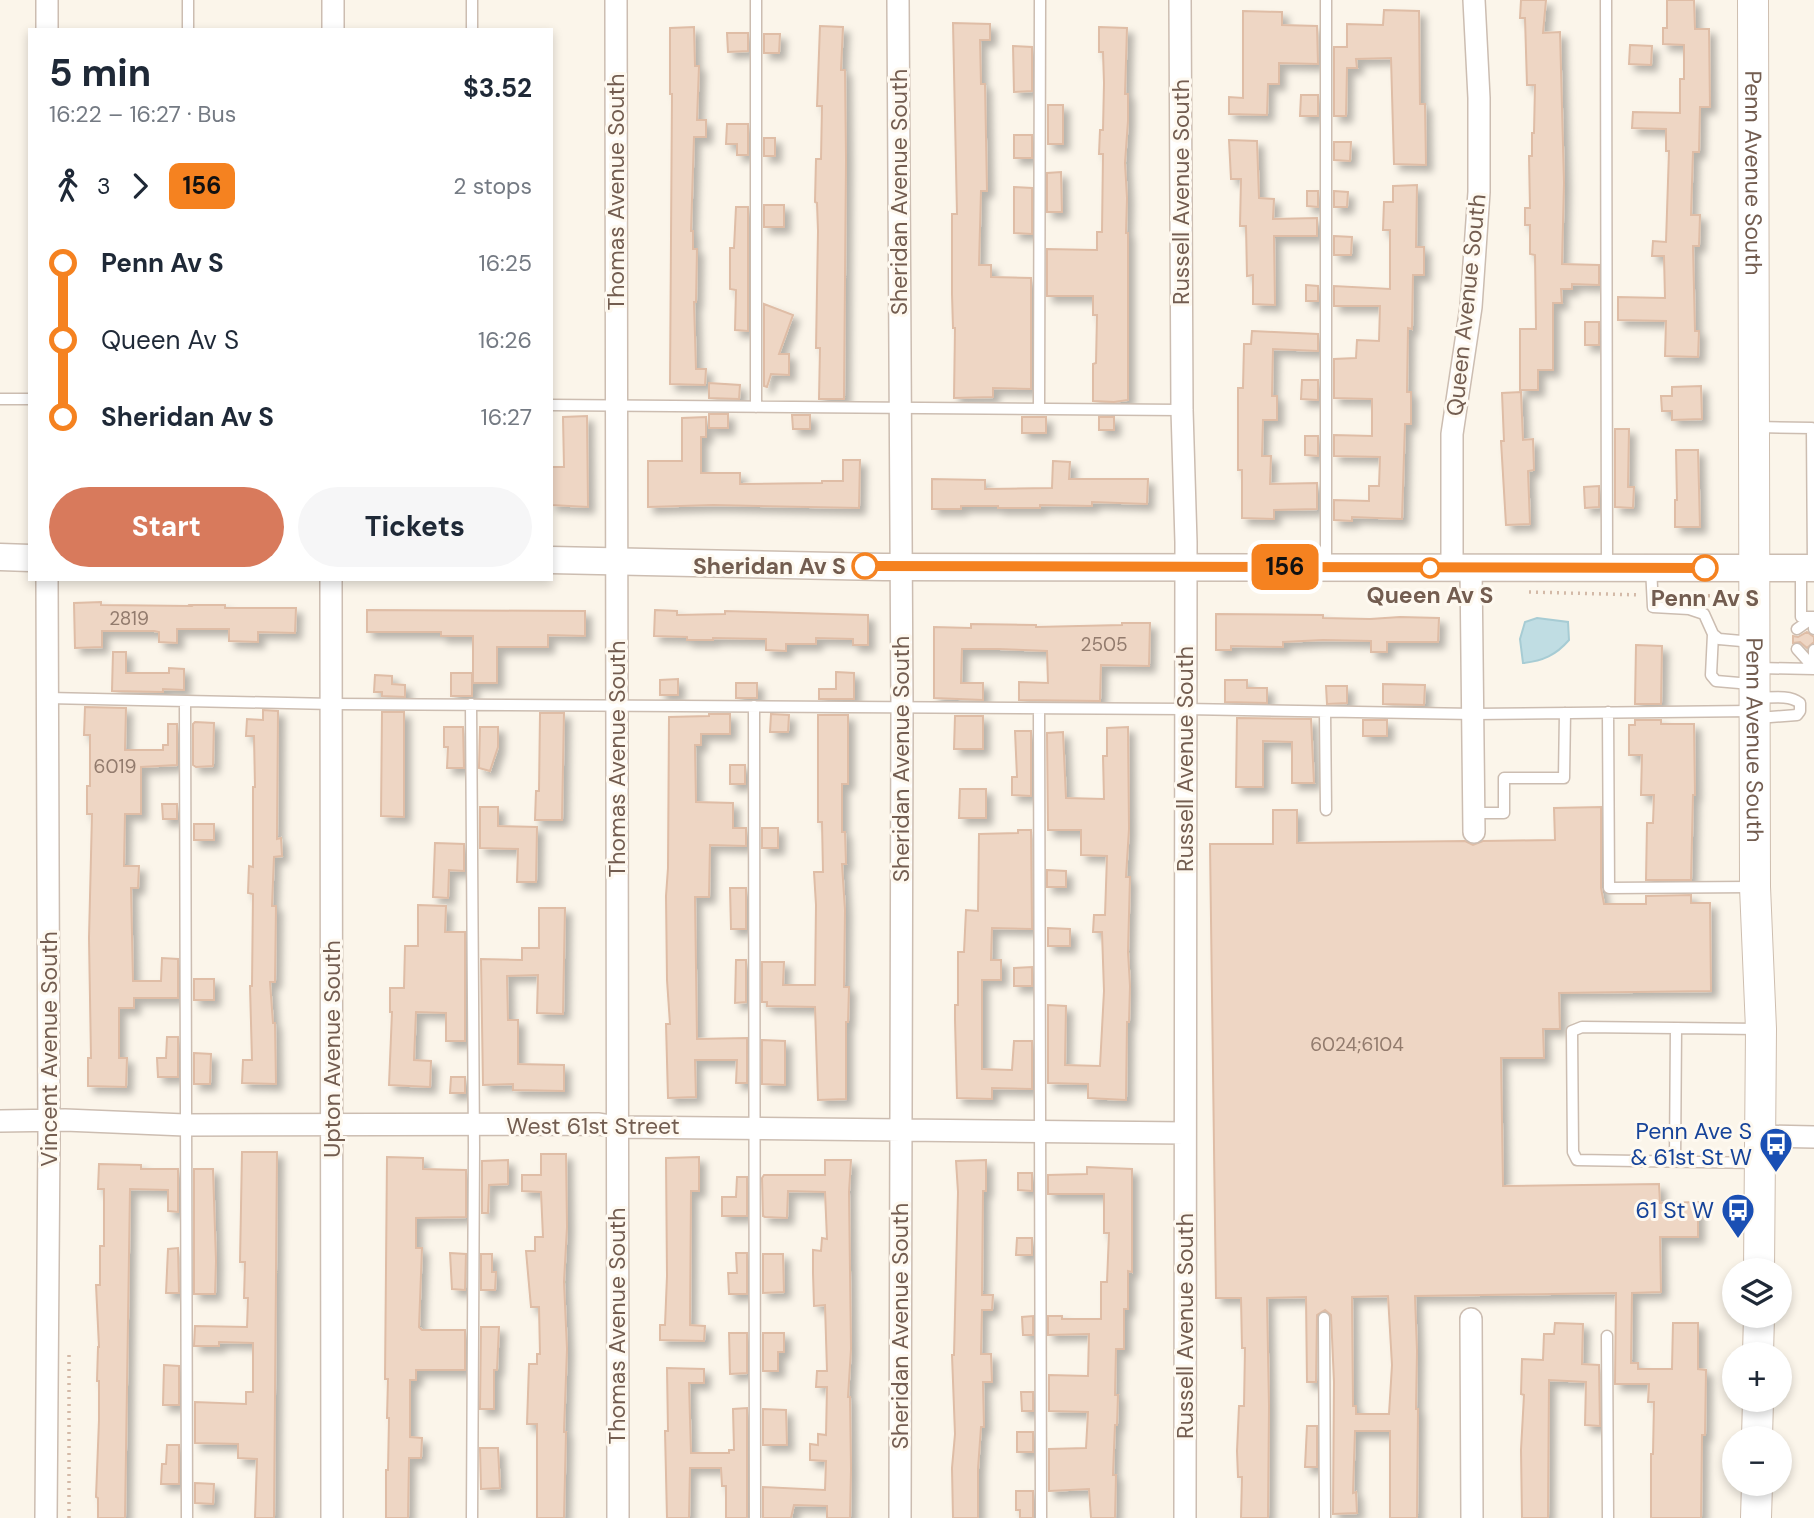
<!DOCTYPE html>
<meta charset="utf-8">
<style>
body{margin:0;font-family:"DM Sans",sans-serif;background:#f6f6f7;color:#1f2937;height:100vh;display:flex;flex-direction:column;font-size:26px;white-space:nowrap}
*{box-sizing:border-box;margin:0}
p{font-size:23px;color:#747a83}
.icon{flex:none;width:38px;height:38px;fill:none;stroke:currentColor;stroke-width:2;stroke-linecap:round;stroke-linejoin:round}
.map{position:relative;flex:1;overflow:hidden}
.sheet{position:absolute;left:28px;top:28px;width:525px;height:553px;display:flex;flex-direction:column;background:#fff;border-radius:0px;box-shadow:0 4px 10px #0003}
.sheet>*{flex:none}
.badge{padding:0 14px;border-radius:10px;font-size:24px;line-height:46px}
.buttons{position:absolute;left:1722px;top:1258px;display:grid;gap:14px}
.buttons a{display:grid;place-items:center;width:70px;height:70px;border-radius:50%;background:#fff;box-shadow:0 4px 10px #0003;font-size:35px}
.map>.badge{position:absolute;translate:-50% -50%;box-shadow:0 0 0 4px #fff}
.legs{display:flex;align-items:center;gap:10px;height:77px;padding:0 21px;font-size:23px}
.legs p{margin-inline-start:auto}
.summary{display:flex;align-items:center;justify-content:space-between;height:119px;padding:0 21px}
h1{font-size:38px;font-weight:700;line-height:52px}
.primary-button{display:flex;gap:14px;margin-top:auto;padding:14px 21px}
.primary-button a{flex:1;height:80px;border-radius:42px;background:#d87a5c;color:#fff;font-size:28px;font-weight:700;line-height:80px;text-align:center}
.primary-button a+a{background:#f6f6f7;color:#1f2937}
ul{padding:0 21px;list-style:none}
li{display:flex;align-items:center;gap:24px;height:77px;font-size:26px}
li i{display:grid;place-items:center;width:10px;height:100%;margin:0 9px;background:currentColor}
li i::after{content:'';width:18px;height:18px;margin:-9px;border:5px solid;border-radius:50%;background:#fff}
li p{margin-inline-start:auto}
li:first-child i{background:linear-gradient(#0000 50%,currentColor 0)}
li:last-child i{background:linear-gradient(currentColor 50%,#0000 0)}
.map>svg:first-child{display:block}
.water{fill:#c0dde3;stroke:#a7ccd4;stroke-width:2}
.building{fill:#eed6c4;stroke:#dfbda6;stroke-width:2;fill-rule:evenodd;filter:url(#shadow)}
.lines{fill:none;stroke-linecap:round;stroke-linejoin:round}
.service-casing{stroke:#ccbdb1;stroke-width:13}
.minor-casing{stroke:#ccbdb1;stroke-width:24}
.tertiary-casing{stroke:#ccbdb1;stroke-width:29}
.secondary-casing{stroke:#cebeaf;stroke-width:32}
.path{stroke:#d3b9a7;stroke-width:3.5;stroke-dasharray:2 5;stroke-linecap:butt}
.service{stroke:#fff;stroke-width:10}
.minor{stroke:#fff;stroke-width:21}
.tertiary{stroke:#fff;stroke-width:26}
.secondary{stroke:#fff;stroke-width:30}
.line-1-casing{stroke:#fff;stroke-width:16}
.line-1{stroke:#f58220;stroke-width:10}
.stop-1-dot{fill:#fff;stroke:#f58220;stroke-width:3.5}
.labels{text-anchor:middle;dominant-baseline:central;stroke-width:6;stroke-linejoin:round;paint-order:stroke}
.number-label{font-size:19px;fill:#927b6d}
.street-label{font-size:23px;fill:#735d50;stroke:#fef9f0}
.stop-label{font-size:23px;font-weight:bold;fill:#735d50;stroke:#fef9f0}
.transit-label{font-size:23px;fill:#164399;stroke:#fef9f0;text-anchor:end}
</style>
<div class="map">
<svg width="1814" height="1518" viewBox="0 0 1814 1518">
<defs>
<filter id="shadow"><feDropShadow dx="6" dy="6" stdDeviation="3.5" flood-color="#0004"/></filter>
</defs>
<rect width="100%" height="100%" fill="#fbf5ea"/>
<path class="water" d="M1537,618L1568,622L1569,640C1556,655 1543,661 1523,663L1520,639L1525,622Z"/>
<path class="building" d="M1521,0H1546L1543,33L1560,32L1564,183L1562,264L1599,265V285L1572,284V289H1561L1562,303H1553V370H1538V390H1520V329H1536L1535,255L1530,254V225H1525V208H1530L1529,156H1532V133H1534L1535,85H1527L1525,18H1520Z
M1667,0H1694L1695,29H1709L1710,107H1700L1699,152H1693L1691,215H1700L1699,246H1693L1695,331H1699L1698,357L1665,356L1666,321L1618,320V297L1665,298L1664,256H1652L1653,241L1666,242L1669,151H1666V129L1632,128L1633,112L1680,113V79H1684V45L1663,44V28H1667Z
M1384,10L1419,11L1420,104H1425L1426,165L1394,164L1391,58L1356,59L1357,68H1347L1346,116H1334V47H1347V24L1383,25Z
M1243,11L1282,12V25L1317,26L1318,64L1279,63V84H1268L1267,115L1229,114V97L1243,98Z
M953,23L990,24V40H980L981,84H985L987,191H981L979,265H991V277L1031,278V389L993,388V397L954,398L955,328H953L952,294V214H957Z
M820,26L843,27L841,70H845L846,160L844,399H819L820,348H816L818,231L817,203L815,202L816,159H821L822,106H817Z
M694,27L695,66H699L697,120H706V137H694L691,231H693V249H697L696,302H694L696,369H706L705,385L670,384L672,94H670V28Z
M1099,27L1127,28L1125,94H1128V121L1125,163L1127,198L1126,233H1128V400L1114,402L1093,401V364L1096,363L1097,315H1093V296H1047V249L1097,250V232H1102L1103,154H1099L1100,130H1103L1104,83L1103,52H1099Z
M727,33H748V51L728,52Z
M764,34H780L779,53H764Z
M1630,45L1652,46L1651,65L1629,64Z
M1013,46L1032,47V91L1014,92Z
M1301,95H1318V116H1300Z
M1048,105H1063V144H1048Z
M727,124H748V155H737V144H726Z
M1014,135H1032V158H1014Z
M764,138H775V156H764Z
M1229,140L1257,141L1259,198L1274,199L1273,219L1317,218V236H1274L1275,305L1253,304V275L1247,276L1246,226H1240L1241,179H1231Z
M1334,142H1351L1350,161L1334,160Z
M1061,172L1062,212H1047V173Z
M1417,185L1416,247H1424V275H1413L1412,329L1408,328L1407,392H1411V424H1405L1402,519L1352,517V521L1334,520V500L1369,501V486H1379L1380,457L1334,456V435L1372,436V399L1334,398V359L1356,358L1357,340L1379,341L1380,306H1334V286L1390,289V230H1383L1384,202H1393V186Z
M1014,187L1032,188V234L1014,233Z
M1307,191H1318V207L1307,206Z
M1334,191L1348,192L1347,207H1334Z
M764,205H784V227H764Z
M736,207H748V331L735,330L736,290L730,289V248H734Z
M1334,236L1352,237L1351,255H1334Z
M1306,285L1318,286V301H1306Z
M764,304L793,315L779,354H789V375L771,374L767,387L764,386Z
M1585,322H1599V345H1585Z
M1252,331L1318,334V351L1273,349L1272,396H1277V420H1263L1262,456H1271L1270,484L1317,483V509L1274,510V519L1242,518V470H1238V388H1243L1244,344H1251Z
M1302,380H1318V400L1301,399Z
M709,383L740,385L739,399L709,398Z
M1701,386L1702,419L1672,420V411H1662L1661,396H1672V387Z
M1521,392L1523,440L1533,439L1534,470L1528,471L1530,524L1506,525L1501,441H1504L1502,393Z
M709,414H728V428H709Z
M792,415H810V429H793Z
M587,416L588,507L551,505V467H564L563,417Z
M706,417V437H701V473H740V484L822,483V481H843V460H860L859,508L713,505L648,507V461H682V418Z
M1022,417H1046V433H1022Z
M1099,417H1114V430H1099Z
M1615,429H1629L1628,487H1634L1633,508L1615,507Z
M1305,436H1318V456L1305,455Z
M1676,450H1698L1700,527H1675V500H1677Z
M1053,461L1070,462L1069,479H1148L1147,504L1092,502V506L1040,505V508H998V506H961V509H932V479L985,480V489L1052,488Z
M1599,486V507L1585,508L1584,487Z
M101,602V605L191,606L190,605H225V608H296L295,633L258,632V642L229,641V629H177V643L159,642V632L154,631H102V647L75,648L74,603Z
M367,610L585,611V636L548,635V647H497V683H473V636H441V632H367Z
M655,610L677,611V615L725,614V611L868,615V645H853V639L816,638V644H786V651L766,650V639L713,638V640H687V637L654,636Z
M1216,614L1323,615V618L1370,619L1400,617L1439,618L1438,642H1387V652H1371V641L1323,640L1283,642V647L1231,646V650H1216Z
M1122,623H1150L1149,666L1101,665L1100,701L1019,700V682L1048,683L1047,651L999,649H962L961,683H983V700L934,698V627L971,628V624L1036,625V627L1122,625Z
M1807,632L1814,637V642L1807,648L1800,642L1793,643V636L1798,637Z
M1636,645L1662,646L1661,704H1635Z
M113,652H126V673H169V668L184,669V690L163,689V692L112,691Z
M836,672L854,673V699H819V689H836Z
M451,673H472V696H451Z
M375,675L392,676V684L405,685V697L382,696V692H374Z
M678,679V695H660V680Z
M1225,680H1247V688H1267V703L1225,702Z
M736,683H757V698H736Z
M1383,684L1425,685L1424,705L1383,704Z
M1326,686H1347V703L1327,704Z
M85,707L126,708L125,750H163V745H168V724H177V765L141,767V814H125L124,866H139L138,888H131L133,981H161L162,958L178,959V998H134V1008H119V1058H127L126,1087L88,1086V1058H91L89,938L92,814H87V786H90V735H84Z
M263,710L278,711L277,839L281,838L282,856L274,857L272,906H276L275,982H270L273,1023H275L276,1084L242,1083L243,1060H252L250,986H252L253,894L248,893L249,866L253,867V787H255L254,736H246L247,719L263,720Z
M382,712H404V817L381,816Z
M540,713H564L562,820H535L536,791H539Z
M709,714H730V734H701V745H695L696,802L733,803V828H746V846L710,845L709,897H695L697,1039L747,1038V1083H736L737,1060H695L696,1097L668,1098L666,1024H670L667,980L666,896L668,868L669,717L709,716Z
M771,714L789,715L788,732H770Z
M818,715H848V784H842V832H845L846,864H842L845,910L844,987H849L848,1022H846V1099L818,1100L815,1007L767,1006V1002H762V962H784L783,985H815L816,905L814,872H823L822,822H818Z
M955,716H983V749H954Z
M1237,718L1311,719L1314,783H1292V742L1263,741V787H1236Z
M1363,720H1387V736H1363Z
M1635,720H1661V724H1694L1695,795H1693L1691,880H1646L1647,823H1653L1654,795H1641L1642,755H1629V725H1635Z
M195,722L214,723L213,766L196,767L193,765V724Z
M444,727H463L464,768H447L448,747H444Z
M480,727H498V747L490,771L479,768Z
M1128,727L1129,829L1126,877H1130L1128,952L1130,986L1129,1022H1127L1126,1100L1088,1098V1084L1048,1083V1005L1066,1006L1065,1065L1100,1066L1104,991L1102,932H1093L1094,915H1105L1107,856L1081,855V830H1048L1047,733L1063,732L1066,798L1104,799L1103,756H1107V728Z
M1015,731H1031V796L1012,795V777H1017Z
M730,765H745V784H730Z
M960,789H986V818H959Z
M162,804H177V819H163Z
M480,807H498V826L537,827L536,882H517L518,849L480,848Z
M1601,807V888L1604,904H1646V896L1691,895V903H1710L1711,991L1559,993L1560,1029H1543L1544,1058H1501L1503,1186L1659,1184L1660,1203L1698,1202V1237H1660L1661,1292L1632,1293L1631,1363H1638V1369H1672L1673,1323H1698V1369L1706,1370L1705,1435H1702L1701,1518H1651V1454H1653L1654,1402H1648L1649,1384H1615L1616,1293L1415,1296L1417,1351L1416,1409H1418L1417,1518H1390V1431H1355L1353,1493L1356,1492L1357,1513L1333,1514L1334,1382L1331,1315L1325,1310L1317,1315L1316,1382H1307L1306,1297L1267,1298L1269,1406L1268,1518H1241L1242,1477H1238L1237,1451L1239,1406H1244L1245,1348H1242L1241,1298H1216L1210,844H1273V810H1297V843L1465,841L1473,845L1483,841L1555,840L1554,808ZM1388,1296L1392,1365L1389,1414H1356V1406H1353L1352,1297Z
M194,824H214V840H194Z
M762,828H778V848H762Z
M1018,830H1031L1032,929L992,928L991,960H1001V980H982V1069L1012,1070L1014,1041H1032V1089L992,1088V1099L957,1098L955,1020V1005H958V952H964L966,910L978,911L979,834L1018,833Z
M435,843L464,844V871L449,870L448,898L433,897Z
M1047,870L1066,871V887H1047Z
M730,888H746V929H731Z
M418,905L446,906L445,932H465V1041H446V1013L416,1012L414,1060L431,1061L430,1087L389,1085L392,1012H390V988H404L405,946H418Z
M539,908H565L563,1014L537,1013L538,975L507,976L508,1020H518V1064L564,1065V1091L513,1090V1084L483,1085L481,959L522,960V948H539Z
M1048,928L1070,929V946H1048Z
M736,960H746V1002L735,1003Z
M1032,967V986H1014V968Z
M194,979H214V1000H194Z
M167,1037H178V1077H158L157,1058H166Z
M762,1040L785,1041V1085L762,1084Z
M194,1053L211,1054L210,1084H194Z
M451,1077H465V1093H450Z
M242,1152H277L274,1518H255L257,1459L238,1458V1444L195,1443V1402L246,1404V1392H253V1343L219,1342V1346H194L195,1326L247,1327L248,1298H244L245,1262H240Z
M541,1154H566L567,1227L564,1282L567,1349L564,1432H566L564,1518H537V1424H527L529,1364H537V1354H540L539,1307H531L526,1251H535V1237H543L541,1192L522,1191V1175H541Z
M387,1157L423,1158V1169L466,1170V1217L416,1218V1248H422L419,1327L422,1330H465V1370H416V1380H410V1437L422,1438L421,1458H409L408,1518H386V1470H388L389,1418H387L388,1379H385Z
M699,1157V1191H691L690,1325L705,1326L704,1341L660,1340V1325H665L667,1276L666,1158Z
M508,1160V1184L489,1185L488,1213H482V1161Z
M825,1160H851L849,1192L851,1349L848,1397H850L851,1469L850,1518H827V1506L794,1505L791,1518H763V1487L825,1490L826,1461L810,1460V1444L818,1445V1434L826,1435L827,1387H816L817,1371H827L825,1305L814,1306L813,1273V1250L821,1251L822,1238L827,1239L825,1192L788,1191L787,1218L765,1217L763,1216L762,1178L764,1175H825Z
M986,1160V1191H983L982,1295H993L992,1310H982L981,1354H991L992,1382H983L984,1427H981L978,1469V1518H953L952,1468L955,1434L952,1355H954L958,1192L956,1161Z
M99,1164L141,1165V1169H178V1212L168,1211V1190L130,1189L125,1518H98V1498L96,1497L99,1420V1381H97L98,1347H99L96,1285H100V1246H104V1189H98Z
M1087,1167L1132,1169V1272L1128,1271V1309H1124V1349H1116L1115,1395H1118L1117,1425H1115L1113,1475H1116L1115,1518H1091L1089,1489L1049,1491V1449L1086,1448L1088,1412L1049,1411V1375L1088,1376L1089,1334L1048,1335V1316H1062V1319H1101V1282H1107L1109,1233H1104V1194H1048V1175L1087,1174Z
M194,1169H213L216,1261L215,1294H194Z
M1018,1173H1032V1191L1018,1190Z
M737,1177H747V1216H722V1197H736Z
M1017,1238H1032V1255H1016Z
M178,1248L179,1293H166L168,1249Z
M450,1253L466,1254L465,1290L452,1289Z
M736,1253H747V1294H729L728,1273H737Z
M481,1254H492V1272H496L495,1290H481Z
M763,1254H783L784,1292L763,1293Z
M1033,1316V1335H1023L1022,1317Z
M1555,1323L1583,1324L1582,1364L1599,1365L1600,1426L1585,1425L1586,1382L1549,1380L1548,1518H1522L1521,1450L1524,1395L1521,1394L1522,1359L1543,1360L1544,1334H1554Z
M481,1327H499L497,1370H494V1409H480Z
M729,1333H747V1373L730,1374Z
M763,1333H784V1352H778V1371H763Z
M164,1365L179,1366V1405H163Z
M667,1368L704,1369V1383H689L691,1453H729V1450H734L733,1409L747,1408V1518H726V1486H722L721,1468H690L689,1518H667L665,1431H668Z
M1021,1392H1033V1411H1022Z
M763,1409L786,1410L787,1445H763Z
M1307,1426H1317V1467H1305Z
M1017,1432H1033V1452H1017Z
M167,1445H179V1484H161L162,1464H166Z
M480,1448H498L500,1488L481,1489Z
M195,1483L214,1484L213,1504L195,1503Z
M1016,1491H1033V1518H1020V1510H1016Z"/>
<g class="lines">
<defs>
<path id="service" d="M472,0V30
M756,0V407
M1326,0V567
M1606,0L1607,568
M188,30V0
M0,399H30
M551,405L1182,410
M1039,409L1040,0
M1757,427L1812,428L1813,567
M1651,568L1653,607L1689,609L1704,614L1713,634L1719,639L1753,642
M1801,568V617H1814
M1797,629L1814,617V629
M1713,634L1711,675L1716,681L1751,684
M1797,649L1814,668
M1814,650V658
M1757,668L1814,669
M48,698L332,704L1185,709L1473,714L1752,711
M1755,698C1769,698 1789,694 1800,703V711L1797,715L1758,718
M185,701L187,1518
M471,704L474,1147L472,1518
M754,706L755,1518
M1039,709L1041,1518
M1325,712L1326,810
M1608,712L1609,888L1752,887
M1474,813H1504V778H1564L1565,713
M1676,1028L1758,1029
M1675,1161L1676,1028L1582,1027L1572,1031L1573,1152L1577,1160L1759,1163
M1324,1318L1325,1518
M1607,1336L1608,1518"/>
<path id="minor" d="M47,0V30
M616,0L618,1518
M898,0L902,708L900,1518
M1180,0L1182,410L1186,542L1185,1518
M333,30V0
M1452,568V434L1471,307L1479,192V98L1474,0
M1471,568L1474,832
M331,579L332,1518
M0,1121L65,1120L185,1125L599,1124L617,1127L1185,1133
M1759,1136L1814,1137
M1471,1319L1472,1518
M46,1518L49,1138L47,579"/>
<path id="tertiary" d="M0,557L30,558
M551,560L883,567L1814,568"/>
<g id="secondary">
<path id="s1" d="M1753,0L1755,887L1761,1029L1759,1270"/>
<path d="M1758,1354L1759,1316"/>
<path d="M1757,1438L1758,1400"/>
<path d="M1756,1518L1757,1484"/>
</g>
</defs>
<use href="#service" class="service-casing"/>
<use href="#minor" class="minor-casing"/>
<use href="#tertiary" class="tertiary-casing"/>
<use href="#secondary" class="secondary-casing"/>
<path class="path" d="M1529,592L1641,595
M1701,596L1730,595
M69,1518V1352"/>
<use href="#service" class="service"/>
<use href="#minor" class="minor"/>
<use href="#tertiary" class="tertiary"/>
<use href="#secondary" class="secondary"/>
</g>
<g class="lines">
<defs>
<path id="line-1" d="M865,566L1705,568"/>
</defs>
<use href="#line-1" class="line-1-casing"/>
<use href="#line-1" class="line-1"/>
</g>
<defs>
<symbol id="bus-pin" viewBox="-11 -11 22 30"><path d="M0 17L-7.5 6A9.5 9.5 0 1 1 7.5 6Z" fill="#1a4fb4" stroke="#fef9f0"/><path d="M-5-6H5V4H4V6H2V4H-2V6H-4V4H-5ZM-3.5-4V0h7V-4ZM-3.5 1.2v1.5H-2V1.2ZM2 1.2v1.5H3.5V1.2Z" fill="#fff"/></symbol>
</defs>
<g fill-rule="evenodd">
<use href="#bus-pin" x="1757" y="1125" width="38" height="52"/>
<use href="#bus-pin" x="1719" y="1191" width="38" height="52"/>
</g>
<g class="stop-1-dot">
<circle cx="865" cy="566" r="12"/>
<circle cx="1430" cy="568" r="9"/>
<circle cx="1705" cy="568" r="12"/>
</g>
<g class="labels">
<g class="number-label">
<text x="129" y="618">2819</text>
<text x="1104" y="644">2505</text>
<text x="115" y="766">6019</text>
<text x="1357" y="1044">6024;6104</text>
</g>
<g class="street-label">
<text stroke="none"><textPath href="#s1" startOffset="173">Penn Avenue South</textPath></text>
<text transform="translate(616 192) rotate(-90)">Thomas Avenue South</text>
<text transform="translate(899 192) rotate(-90)">Sheridan Avenue South</text>
<text transform="translate(1181 192) rotate(-90)">Russell Avenue South</text>
<text transform="translate(1466 305) rotate(-84)">Queen Avenue South</text>
<text stroke="none"><textPath href="#s1" startOffset="740">Penn Avenue South</textPath></text>
<text transform="translate(617 759) rotate(-90)">Thomas Avenue South</text>
<text transform="translate(901 759) rotate(-90)">Sheridan Avenue South</text>
<text transform="translate(1185 759) rotate(-90)">Russell Avenue South</text>
<text transform="translate(49 1049) rotate(-90)">Vincent Avenue South</text>
<text transform="translate(332 1049) rotate(-90)">Upton Avenue South</text>
<text x="593" y="1126">West 61st Street</text>
<text transform="translate(617 1326) rotate(-90)">Thomas Avenue South</text>
<text transform="translate(900 1326) rotate(-90)">Sheridan Avenue South</text>
<text transform="translate(1185 1326) rotate(-90)">Russell Avenue South</text>
</g>
<g class="stop-label">
<text x="846" y="566" text-anchor="end">Sheridan Av S</text>
<text x="1430" y="595">Queen Av S</text>
<text x="1705" y="598">Penn Av S</text>
</g>
<g class="transit-label">
<text x="1752" y="1131">Penn Ave S<tspan x="1752" dy="26">&amp; 61st St W</tspan></text>
<text x="1714" y="1210">61 St W</text>
</g>
</g>
</svg>
<div class="buttons">
<a><svg class="icon" aria-label="layers" viewBox="0 0 24 24"><path d="M12 4l9 5-9 5-9-5zM3 14l9 5 9-5"/></svg></a>
<a>+</a>
<a>−</a>
</div>
<b class="badge" style="left:1285px;top:567px;background:#f58220;color:#111">156</b>
<section class="sheet">
<div class="summary"><div><h1>5 min</h1><p>16:22 – 16:27 · Bus</p></div><b>$3.52</b></div>
<div class="legs"><svg class="icon" aria-label="walk" viewBox="0 0 24 24"><circle cx="13" cy="4" r="2"/><path d="M13 8l-2 6 4 7M11 14l-3 7M7 12l3-4h3l4 4"/></svg>3<svg class="icon" aria-label="forward" viewBox="0 0 24 24"><path d="M9 5l7 7-7 7"/></svg><b class="badge" style="background:#f58220;color:#111">156</b><p>2 stops</p></div>
<ul>
<li><i style="color:#f58220"></i><b>Penn Av S</b><p>16:25</p></li>
<li><i style="color:#f58220"></i><span>Queen Av S</span><p>16:26</p></li>
<li><i style="color:#f58220"></i><b>Sheridan Av S</b><p>16:27</p></li>
</ul>
<div class="primary-button"><a>Start</a><a>Tickets</a></div>
</section>
</div>
